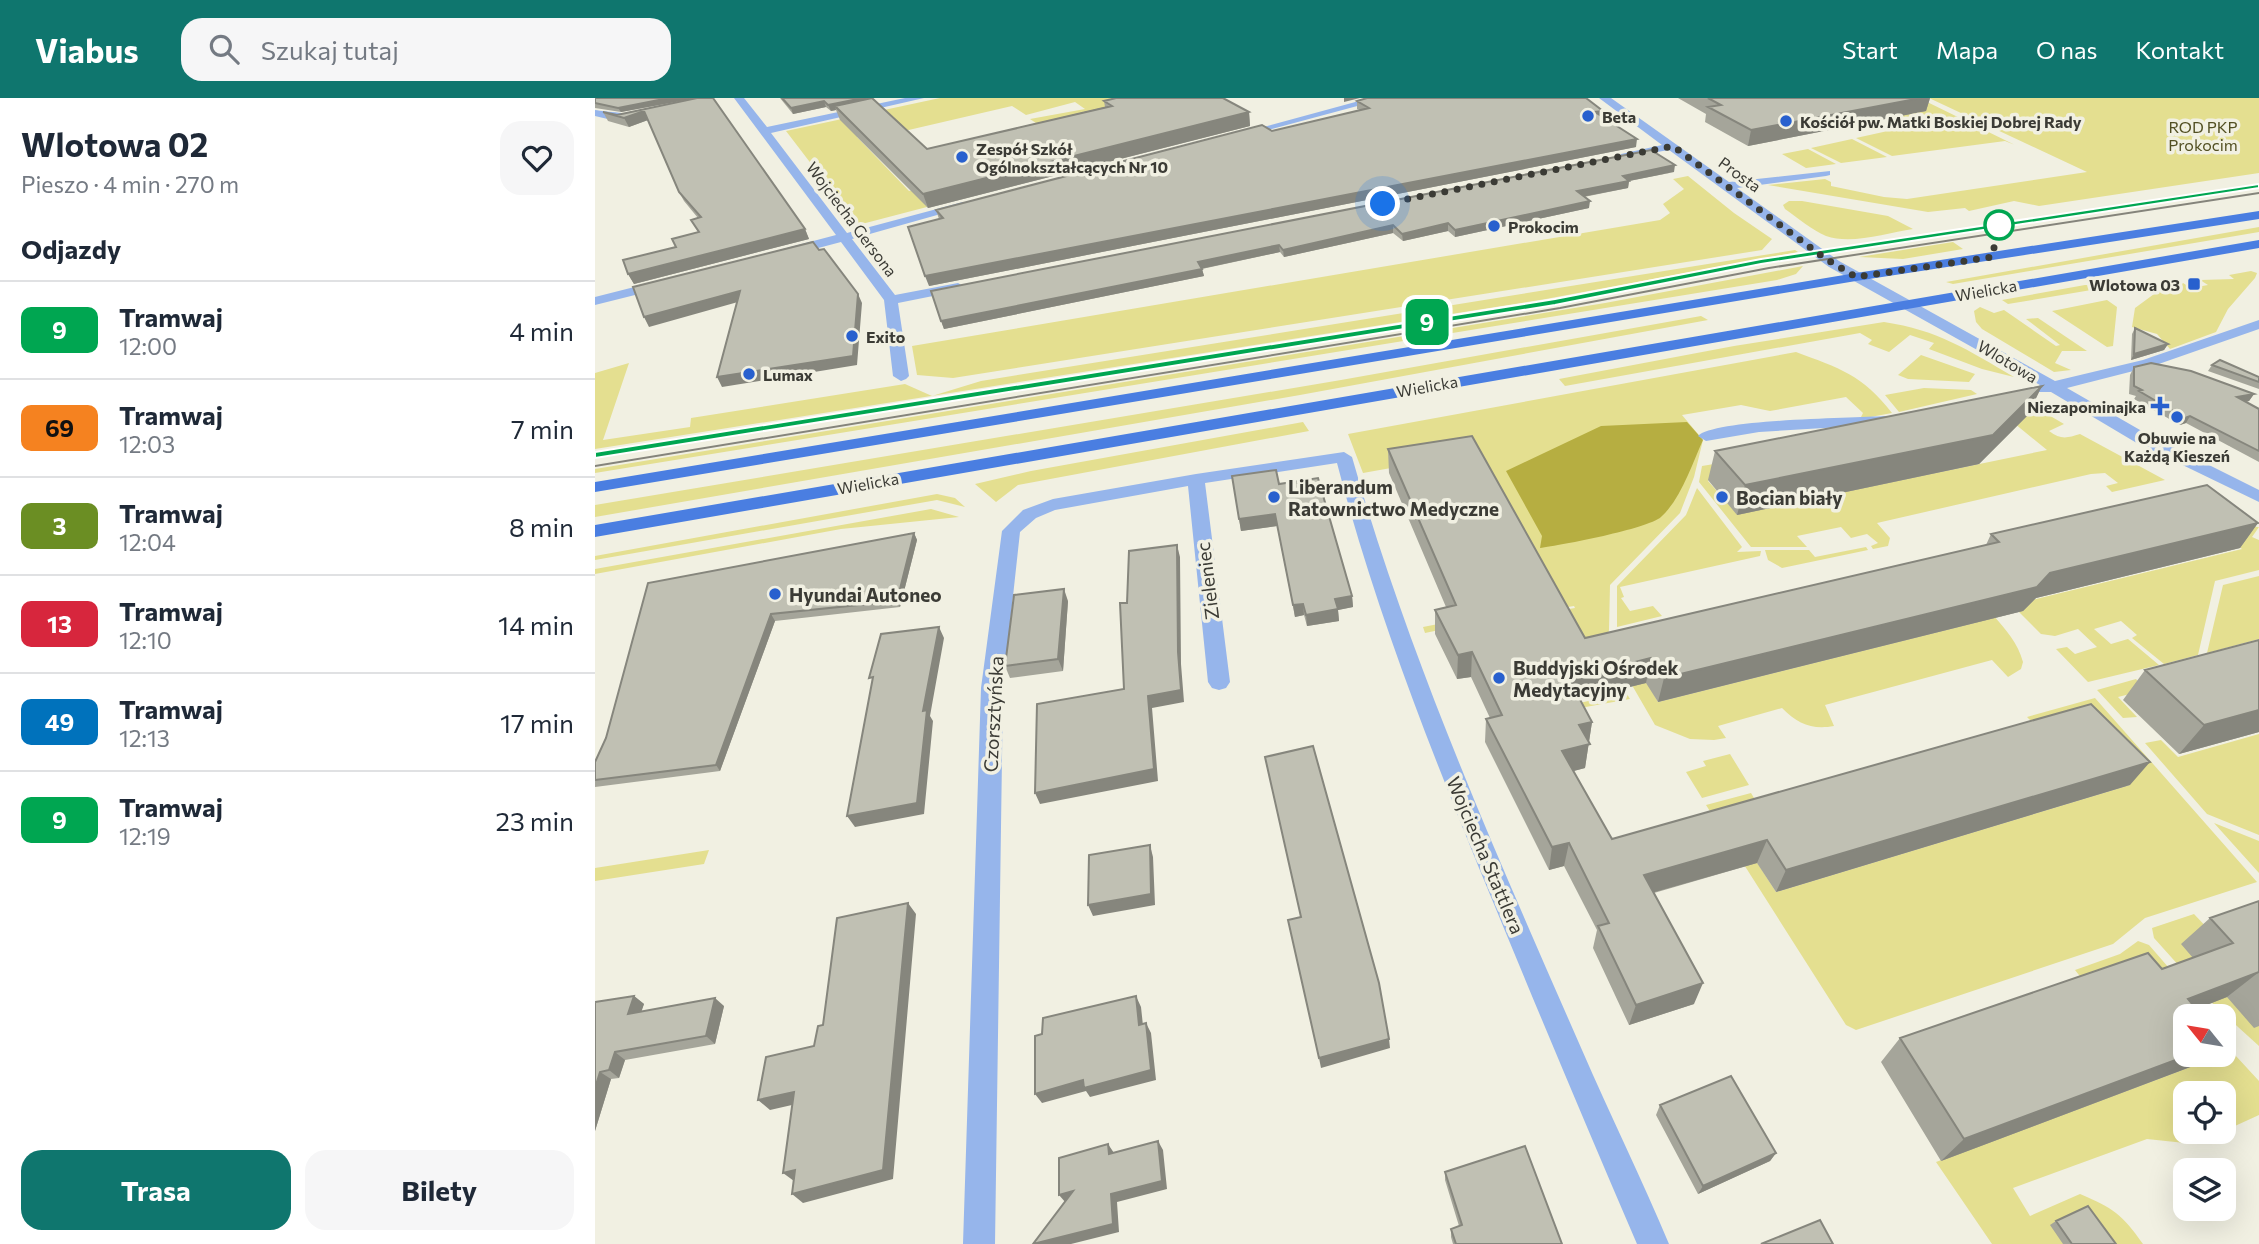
<!DOCTYPE html>
<html lang="pl">
<meta charset="utf-8">
<style>
body{margin:0;font-family:Commissioner,sans-serif;background:#f6f6f7;color:#1f2937;height:100vh;display:flex;flex-direction:column;font-size:26px;white-space:nowrap}
*{box-sizing:border-box;margin:0}
p{font-size:23px;color:#747a83}
.icon{flex:none;width:38px;height:38px;fill:none;stroke:currentColor;stroke-width:2;stroke-linecap:round;stroke-linejoin:round}
.map{position:relative;flex:1;overflow:hidden}
.panel{display:flex;flex-direction:column;background:#fff;width:595px}
.panel>*{flex:none}
.badge{padding:0 14px;border-radius:10px;font-size:24px;line-height:46px}
.needle{width:46px;rotate:300deg}
.controls{position:absolute;left:1578px;top:906px;display:grid;gap:14px}
.controls a{display:grid;place-items:center;width:63px;height:63px;border-radius:14px;background:#fff;box-shadow:0 7px 28px #0002;font-size:35px}
.you{position:absolute;width:35px;height:35px;margin:-18px;border:5px solid #fff;border-radius:50%;background:#1a73e8;box-shadow:0 0 0 10px #1a73e833}
.map>.badge{position:absolute;translate:-50% -50%;box-shadow:0 0 0 4px #fff}
h2{padding:0 21px;font-size:26px;line-height:63px}
.round{display:grid;place-items:center;flex:none;width:74px;height:74px;border-radius:21px;background:#f6f6f7}
.headline{display:flex;align-items:center;justify-content:space-between;height:119px;padding:0 21px}
h1{font-size:33px;font-weight:700;line-height:52px}
.primary-button{display:flex;gap:14px;margin-top:auto;padding:14px 21px}
.primary-button a{flex:1;height:80px;border-radius:21px;background:#0f766e;color:#fff;font-size:28px;font-weight:700;line-height:80px;text-align:center}
.primary-button a+a{background:#f6f6f7;color:#1f2937}
ul{padding:0;list-style:none}
li{display:flex;align-items:center;gap:21px;height:98px;padding:0 21px;border-top:2px solid #e0e1e3}
li div{flex:1}
li b{display:block;font-size:26px}
li em{font-style:normal}
li .badge{min-width:77px;font-weight:700;text-align:center}
header{display:flex;align-items:center;gap:42px;box-sizing:border-box;height:98px;padding:0 35px;background:#0f766e;color:#fff}
header strong{font-size:33px}
nav{display:flex;gap:38px;margin-inline-start:auto;font-size:24px}
.search{width:490px;height:63px;background:#f6f6f7;display:flex;align-items:center;gap:18px;box-sizing:border-box;padding:0 24px;border-radius:21px;color:#747a83;font-size:26px}
main{display:flex;flex:1;min-height:0}
.map>svg:first-child{display:block}
.green{fill:#e4df90}
.forest{fill:#b6ae41}
.lines{fill:none;stroke-linecap:round;stroke-linejoin:round}
.minor{fill:#96b5eb;fill-rule:evenodd}
.major{fill:#4a7ee1;fill-rule:evenodd}
.tram{stroke:#85847b;stroke-width:2}
.wall{fill:#a5a59a}
.shaded-wall{fill:#86867d}
.building{fill:#c0c0b3;stroke:#86867d;stroke-width:2}
.line{fill:#00a651;stroke:#fff;stroke-width:2}
.walk{stroke:#3b3b35;stroke-width:7;stroke-dasharray:0 12.6}
.poi-dot{fill:#2860ce;stroke:#f1f0e2;stroke-width:2.5}
.stop-dot{fill:#fff;stroke:#00a651;stroke-width:3.5}
.labels{text-anchor:middle;dominant-baseline:central;stroke-width:7;stroke-linejoin:round;paint-order:stroke}
.far-poi-label{font-size:16px;font-weight:bold;fill:#3b3b35;stroke:#f1f0e2;text-anchor:start}
.far-park-label{font-size:16px;fill:#524f22;stroke:#f1f0e2}
.far-street-label{font-size:16px;fill:#3b3b35;stroke:#f1f0e2}
.poi-label{font-size:19px;font-weight:bold;fill:#3b3b35;stroke:#f1f0e2;text-anchor:start}
.street-label{font-size:19px;fill:#3b3b35;stroke:#f1f0e2}
</style>
<header>
<strong>Viabus</strong>
<div class="search"><svg class="icon" aria-label="search" viewBox="0 0 24 24"><circle cx="10" cy="10" r="6"/><path d="M15 15l6 6"/></svg>Szukaj tutaj</div>
<nav><a>Start</a><a>Mapa</a><a>O nas</a><a>Kontakt</a></nav>
</header>
<main>
<section class="panel">
<div class="headline"><div><h1>Wlotowa 02</h1><p>Pieszo · 4 min · 270 m</p></div><a class="round"><svg class="icon" aria-label="heart" viewBox="0 0 24 24"><path d="M12 20l-8-8c-3-5 5-10 8-4 3-6 11-1 8 4z"/></svg></a></div>
<h2>Odjazdy</h2>
<ul>
<li><span class="badge" style="background:#00a651;color:#fff">9</span><div><b>Tramwaj</b><p>12:00</p></div><em>4 min</em></li>
<li><span class="badge" style="background:#f58220;color:#111">69</span><div><b>Tramwaj</b><p>12:03</p></div><em>7 min</em></li>
<li><span class="badge" style="background:#6b8e23;color:#fff">3</span><div><b>Tramwaj</b><p>12:04</p></div><em>8 min</em></li>
<li><span class="badge" style="background:#d7263d;color:#fff">13</span><div><b>Tramwaj</b><p>12:10</p></div><em>14 min</em></li>
<li><span class="badge" style="background:#0072bc;color:#fff">49</span><div><b>Tramwaj</b><p>12:13</p></div><em>17 min</em></li>
<li><span class="badge" style="background:#00a651;color:#fff">9</span><div><b>Tramwaj</b><p>12:19</p></div><em>23 min</em></li>
</ul>
<div class="primary-button"><a>Trasa</a><a>Bilety</a></div>
</section>
<div class="map">
<svg width="1664" height="1146" viewBox="0 0 1664 1146">
<rect width="100%" height="100%" fill="#f1f0e2"/>
<path class="green" d="M345,0H572L444,27L435,21L490,11L480,4L431,17L417,8L305,34L300,31L262,39L314,93L381,77L397,92L263,127L191,33Z
M1260,0H1324L1420,47L1410,43L1297,58L1261,40L1320,27Z
M1334,0H1664V75L1444,108L1419,103L1374,113L1370,110L1333,114L1173,87L1230,81L1236,84V88L1289,99L1312,101L1492,74Z
M1257,41L1292,59L1246,65L1216,50Z
M1213,51L1241,66L1211,70L1187,56Z
M1093,78L1139,115L1177,141L1167,152L358,280L322,277L317,248L1065,122L1075,115L1068,106L1089,91L1078,81Z
M1194,103H1207L1293,118L1318,131C1292,135 1256,147 1231,138C1217,132 1203,120 1190,111L1188,107Z
M1664,129V134L1358,186L1351,184Z
M1358,144L1368,151L1308,161L1264,159Z
M1200,152L1203,154L951,201L0,351V275L34,265L8,342L95,329L96,320L310,286L337,298L386,283Z
M1208,168L1201,176L1182,182L0,375V371L1010,205Z
M1656,173L1662,175L1660,180L1633,211L1621,234L1575,251L1562,236L1537,229L1540,210L1570,188L1588,185L1596,190L1613,187L1605,182L1639,181L1634,177Z
M1490,187L1520,188L1413,206L1407,202Z
M1512,202L1522,209L1518,248L1512,249L1457,213Z
M1385,209L1399,215L1409,212L1461,248L1465,247L1431,221L1443,220L1492,253H1467L1460,265L1476,272L1459,274L1387,231L1381,224L1379,213Z
M1106,218L1113,222L705,297L0,419V407L746,282Z
M1289,224C1343,232 1373,252 1419,279L1387,271L1334,251L1339,245L1315,237L1294,254L1273,246L1277,242L1265,235L970,288L964,281L1139,248Z
M1201,254C1244,270 1268,277 1297,315L1270,320L1266,319L1268,315L1251,299L1175,313L1146,307L1087,317L1108,342L1099,379L1085,415L1015,487L1014,532L1008,557L1035,601L952,616L951,613L1010,599L961,513L980,510L979,508L892,522L830,535L828,529L929,509L835,363L768,375L753,336Z
M1326,257L1380,276L1374,284L1313,281L1303,277Z
M1329,290L1376,292L1382,296L1304,314L1290,297Z
M1433,305L1469,326L1454,333C1466,342 1472,340 1485,336L1570,382L1517,394L1511,388L1523,385L1510,375L1496,376L1282,425L1295,440L1293,448L1278,451L1276,448L1283,445L1272,436L1256,440L1246,429L1202,438L1212,449H1156L1104,384L1107,368L1125,365L1113,383L1142,416L1452,352L1414,321Z
M708,324L714,333L423,387L401,404L380,386L436,373Z
M1102,390L1147,449L1142,454L1166,453L1165,458L1025,489L1029,499L1026,500L1035,513L1058,508L1067,518L1022,529V488L1091,417Z
M342,396L360,400L370,409L342,402L0,462V458Z
M336,411L364,419L246,431L0,476V471Z
M1615,426L1664,429L1657,439L1664,442V472L1620,483L1603,557L1569,566L1537,540L1542,537L1526,523L1499,531L1516,546L1533,541L1564,567L1493,584L1461,551L1472,549L1480,556L1502,549L1483,531L1460,538L1446,536L1376,466L1425,505L1647,451Z
M1271,449L1273,452L1187,470L1173,462L1170,452H1214L1220,459Z
M1664,478V541L1612,555L1628,487Z
M1398,517C1411,532 1423,545 1428,564L1426,571L1413,579L1397,562L1230,607L1239,628C1217,632 1203,626 1187,610L1123,628L1131,640L1119,642L1095,641L1060,627L1019,556L1023,533L1063,604L1379,525Z
M1541,581L1551,592L1523,599L1542,619L1528,620L1502,592Z
M1500,600L1662,784L1550,820L1518,846L1261,932L1251,927L1111,707L1156,695L1170,718L1138,727L1181,794L1535,687L1451,638L1432,619Z
M1664,636V737L1612,716L1550,645L1566,642L1583,659Z
M1135,656L1154,687L1107,700L1091,674L1111,668L1108,663Z
M1619,725L1664,743V775Z
M114,752L109,766L0,783V770Z
M1599,816L1617,835L1664,928V948L1621,909L1559,840L1557,830Z
M1543,843L1554,847L1607,908L1601,911L1577,883L1591,957H1629V945L1664,983V1017L1629,1033V996H1591V1034H1626L1599,1046L1552,1041L1418,1090L1435,1118L1485,1096C1518,1110 1527,1116 1548,1146H1397L1341,1064L1598,968L1495,891L1480,872L1525,856Z"/>
<path class="forest" d="M1092,324L1108,342C1097,366 1086,401 1066,419C1052,431 967,447 945,450L947,438L911,373L1006,328Z"/>
<g class="lines">
<path class="minor" d="M139,0H149L172,29L310,0H329L176,35L252,135L368,104L374,108L257,141L300,197L363,185L370,189L363,193L303,205L314,278L311,281L306,283L298,278L289,202L246,144L193,158L186,154L188,151L241,137Z
M775,0H792L644,40L639,37Z
M1004,0H1016L1134,84L1235,73V77L1231,78L1142,90L1244,163L1460,283L1548,262L1664,222V231L1558,268L1472,290L1552,336L1664,392V404L1540,344L1456,294H1442L1440,291L1445,287L1234,169L1074,52L1026,60V56L1067,47Z
M0,12C11,14 38,15 43,18L21,23L0,18Z
M67,182L74,186L72,189L0,207V199Z
M1290,318L1296,320L1298,323L1296,326L1164,334L1111,343L1103,338C1119,321 1259,320 1290,318Z
M749,354L757,359C815,563 902,758 987,952C1015,1017 1047,1081 1074,1146H1042C988,1021 936,896 884,770C830,637 778,504 742,365L610,385L635,584L631,590L624,592L617,590L613,584L593,388L460,412L441,420L425,434L408,590L400,1146H368L386,590L407,433L428,412L458,401L601,376Z"/>
<path class="major" d="M1664,113V121L1261,183L0,394V384L1261,175Z
M1664,142V150L0,439V427Z"/>
<path class="tram" d="M0,368L965,210L1174,170L1664,95"/>
</g>
<path class="wall" d="M0,0H102L26,14L0,10Z
M102,0L210,131L214,141L39,186L33,176L103,135V120L89,103L84,94L53,22L34,29L13,23L8,14L22,17Z
M185,0H274L271,1L332,51L510,9L509,3L654,14L655,28L333,110L245,22L241,12L236,13L231,9L198,16Z
M1083,0H1335L1331,13L1153,48L1110,24L1111,16Z
M762,3L1008,19L1041,49L334,188L344,121L341,112L765,12L762,11Z
M1079,74L1034,83L1033,90L989,99L994,110L860,139L853,133L808,143L798,135L689,159L685,154L607,171L609,178L349,231L336,193Z
M1540,230L1573,246L1569,252L1536,262L1537,236Z
M1617,267L1664,279V291L1613,273Z
M1539,269L1659,296L1654,303L1651,304L1664,311V364L1591,325L1585,327L1539,301L1541,298L1534,296L1535,277Z
M1433,317L1384,366L1142,417L1113,382L1120,353Z
M793,351L990,540L1391,447L1396,436L1663,425L1645,450L1441,500L1428,513L1063,604L1051,585L985,601L997,624L990,670L978,673L1017,741L1535,687L1181,794L1162,765L1059,795L1099,906L1034,927L998,850L1002,832L969,768L954,772L890,644L891,621L895,620L876,579L862,581L840,536V512L851,509L794,375Z
M637,378L684,386L757,498L758,509L743,512L744,523L712,528L709,517L700,519L682,428L646,433Z
M319,435L322,442L305,509L180,523L125,673L0,689V664L11,640L53,485Z
M473,503L468,573L415,580L410,568Z
M1664,542V634L1584,656L1528,602L1550,572Z
M1664,803V928L1659,930L1632,899L1601,911L1591,957H1612L1598,968L1346,1063L1286,964L1305,940L1567,871L1598,860L1586,846L1615,820Z
M39,898L49,906L46,913L129,908L120,946L30,962L24,980L16,981L0,1033V904Z
M1065,1007L1181,1055L1175,1063L1103,1096L1061,1017Z
M850,1074L967,1146H858L856,1139V1131L864,1128L850,1082Z
M1461,1123L1521,1146H1468L1455,1127Z"/>
<path class="shaded-wall" d="M74,0H102L26,14L23,10Z
M268,0H274L271,1L273,5L240,8L241,12L236,13L233,7Z
M749,0H765L749,4Z
M1326,0H1335L1331,13L1153,48L1156,32Z
M229,3L231,9L198,16L196,10Z
M49,13L53,22L34,29L29,20Z
M1008,13L1007,21L1000,14Z
M654,14L655,28L333,110L328,96Z
M1042,41L1041,49L334,188L330,178Z
M1080,67L1079,74L1034,83L1033,90L981,100L982,93L1028,78Z
M995,103L994,110L860,139V132Z
M853,125V133L808,143L807,136Z
M798,127V135L689,159L688,152Z
M210,131L214,141L39,186L33,176Z
M684,147L685,154L605,171L603,164Z
M607,171L609,178L349,231L346,223Z
M145,193L150,202L54,229L49,219Z
M263,196L267,205L262,267L127,289L122,279Z
M1573,246L1569,252L1536,262L1539,256Z
M1447,288L1433,317L1384,366L1142,417L1150,387Z
M1659,296L1654,303L1637,306L1642,299Z
M1595,318L1591,325L1585,327L1590,320Z
M680,416L682,428L646,433L644,421Z
M1663,425L1645,450L1441,500L1428,513L1063,604L1069,580L1455,475Z
M319,435L322,442L305,509L302,503Z
M582,447L585,459L586,566L589,604L557,610L563,683L445,706L440,695L553,598L583,554Z
M469,491L473,503L468,573L463,561Z
M757,498L758,509L743,512L744,523L712,528L711,517L740,501Z
M708,506L709,517L700,519L698,507Z
M176,516L180,523L125,673L121,667Z
M344,529L349,540L335,618L338,623L329,716L260,729L252,718L328,613Z
M877,554L876,579L862,581L863,557Z
M1056,560L1051,585L970,605L974,581Z
M1664,612V634L1584,656L1609,627Z
M997,624L990,670L964,677L967,653L984,627Z
M1555,664L1535,687L1181,794L1191,772Z
M1172,742L1162,765L1042,799L1049,777Z
M974,745L969,768L954,772L957,749Z
M555,747L558,759L560,807L498,818L493,807Z
M313,805L321,816L298,1081L208,1105L197,1096Z
M1664,874L1632,899L1563,926L1593,901Z
M1108,885L1099,906L1034,927L1041,907Z
M39,898L49,906L43,924L33,916Z
M541,898L546,909L549,937L544,927Z
M120,900L129,908L120,946L111,938Z
M551,925L556,935L561,982L495,999L491,993L447,1005L440,996L488,982Z
M794,941L795,950L726,970L724,960Z
M20,954L30,962L24,980L14,972Z
M1594,957H1612L1598,968L1346,1063L1369,1041Z
M5,974L16,981L0,1033V990Z
M199,994L210,1004L175,1012L163,1002Z
M563,1043L568,1052L572,1091L522,1104L524,1134L476,1146H441L516,1096Z
M513,1046L519,1055L514,1056Z
M1181,1055L1175,1063L1103,1096L1108,1088Z
M200,1072L199,1083L188,1075Z
M478,1093L471,1105L464,1097Z"/>
<path class="building" d="M0,0H74L23,10L0,5Z
M102,0H118L210,131L33,176L28,162L81,149L77,141L104,134L96,122L106,119L84,94L49,13L29,20L8,14L22,17Z
M187,0H268L233,7L229,3L196,10Z
M277,0L332,51L517,8L509,3L521,0H628L654,14L328,96L240,8Z
M772,0H991L1008,13L1000,14L1042,41L330,178L313,129L348,120L341,112L667,27L677,33L774,10L762,3Z
M1113,0H1326L1156,32L1113,9L1126,7Z
M1056,52L1080,67L1028,78L1034,83L982,93L995,103L860,132L853,125L807,136L798,127L688,152L684,147L603,164L607,171L346,223L336,193Z
M218,144L224,152L229,151L263,196L258,258L122,279L145,193L49,219L38,189Z
M1540,230L1573,246L1539,256Z
M1625,262L1664,279V284L1617,267Z
M1556,265L1596,273L1659,296L1642,299L1664,311V353L1595,318L1590,320L1544,293L1547,292L1539,288V269Z
M1447,288L1398,337L1150,387L1120,353Z
M877,338L990,540L1404,444L1396,436L1612,387L1663,425L1455,475L1442,489L1069,580L1056,560L974,581L997,624L984,627L995,646L967,653L1017,741L1496,606L1555,664L1191,772L1172,742L1049,777L1108,885L1041,907L1003,828L1014,825L974,745L957,749L891,621L907,617L877,554L863,557L840,512L861,507L793,351Z
M681,372L684,386L723,380L757,498L740,501L743,511L711,517L708,506L698,507L680,416L644,421L637,378Z
M319,435L302,503L176,516L121,667L0,682V664L11,640L53,485Z
M582,447L583,554L586,592L553,598L559,671L440,695L442,606L529,591L525,505H532L534,453Z
M469,491L463,561L410,568L419,497Z
M344,529L328,613L332,612L322,705L252,718L278,579L274,580L286,536Z
M1664,542V612L1609,627L1550,572Z
M718,648L784,885L794,941L724,960L693,822L706,819L670,659Z
M555,747L556,796L493,807L494,757Z
M1664,803V874L1593,901L1608,919H1591V957H1594L1369,1041L1305,940L1553,855L1567,871L1638,845L1615,820Z
M313,805L288,1072L197,1096L200,1072L188,1075L199,994L163,1002L171,959L219,948L223,928L228,927L242,820Z
M39,898L33,916L120,900L111,938L20,954L14,972L5,974L0,990V904Z
M541,898L544,927L551,925L556,972L489,990L488,982L440,996V938L447,936L448,920Z
M1136,978L1181,1055L1108,1088L1065,1007Z
M563,1043L567,1083L516,1096L518,1126L438,1146L478,1093L464,1097V1060L513,1046L514,1056Z
M930,1048L967,1146H861L856,1131L867,1127L850,1074Z
M1493,1108L1521,1146H1477L1461,1123Z
M1225,1122L1238,1146H1166Z"/>
<path class="line" d="M1664,86V90L1166,166L960,207L0,360V354L960,201L1166,161Z"/>
<g class="lines">
<path class="walk" d="M788,106L1078,48L1231,161L1261,179L1397,159L1404,127"/>
</g>
<g class="poi-dot">
<circle cx="993" cy="18" r="7"/>
<circle cx="1191" cy="23" r="7"/>
<circle cx="367" cy="59" r="7"/>
<circle cx="899" cy="128" r="7"/>
<rect x="1592" y="179" width="14" height="14" rx="3.5"/>
<circle cx="257" cy="238" r="7"/>
<circle cx="154" cy="276" r="7"/>
<path d="M1561.5 297.5h7v7h7v7h-7v7h-7v-7h-7v-7h7z"/>
<circle cx="1582" cy="319" r="7"/>
<circle cx="679" cy="399" r="7"/>
<circle cx="1127" cy="399" r="7"/>
<circle cx="180" cy="496" r="7"/>
<circle cx="904" cy="580" r="7"/>
</g>
<circle class="stop-dot" cx="1404" cy="127" r="14"/>
<g class="labels">
<g class="far-poi-label">
<text x="1007" y="18">Beta</text>
<text x="1205" y="23">Kościół pw. Matki Boskiej Dobrej Rady</text>
<text x="381" y="50">Zespół Szkół<tspan x="381" dy="18">Ogólnokształcących Nr 10</tspan></text>
<text x="913" y="128">Prokocim</text>
<text x="1585" y="186" text-anchor="end">Wlotowa 03</text>
<text x="271" y="238">Exito</text>
<text x="168" y="276">Lumax</text>
<text x="1551" y="308" text-anchor="end">Niezapominajka</text>
<text x="1582" y="339" text-anchor="middle">Obuwie na<tspan x="1582" dy="18">Każdą Kieszeń</tspan></text>
</g>
<g class="far-park-label">
<text x="1608" y="28">ROD PKP<tspan x="1608" dy="18">Prokocim</tspan></text>
</g>
<g class="far-street-label">
<text transform="translate(1145 76) rotate(36)">Prosta</text>
<text transform="translate(257 121) rotate(53)">Wojciecha Gersona</text>
<text transform="translate(1391 192) rotate(-10)">Wielicka</text>
<text transform="translate(1413 263) rotate(31)">Wlotowa</text>
<text transform="translate(832 288) rotate(-10)">Wielicka</text>
<text transform="translate(273 385) rotate(-10)">Wielicka</text>
</g>
<g class="poi-label">
<text x="693" y="388">Liberandum<tspan x="693" dy="22">Ratownictwo Medyczne</tspan></text>
<text x="1141" y="399">Bocian biały</text>
<text x="194" y="496">Hyundai Autoneo</text>
<text x="918" y="569">Buddyjski Ośrodek<tspan x="918" dy="22">Medytacyjny</tspan></text>
</g>
<g class="street-label">
<text transform="translate(612 483) rotate(-97)">Zieleniec</text>
<text transform="translate(398 616) rotate(-87)">Czorsztyńska</text>
<text transform="translate(891 757) rotate(67)">Wojciecha Stattlera</text>
</g>
</g>
</svg>
<div class="controls">
<a><svg class="needle" viewBox="-14 -14 28 28"><path d="M0-13l5 13h-10z" fill="#e53935"/><path d="M0 13l5-13h-10z" fill="#747a83"/></svg></a>
<a><svg class="icon" aria-label="locate" viewBox="0 0 24 24"><circle cx="12" cy="12" r="6"/><path d="M12 2v4M12 18v4M2 12h4M18 12h4"/></svg></a>
<a><svg class="icon" aria-label="layers" viewBox="0 0 24 24"><path d="M12 4l9 5-9 5-9-5zM3 14l9 5 9-5"/></svg></a>
</div>
<div class="you" style="left:788px;top:106px"></div>
<b class="badge" style="left:832px;top:224px;background:#00a651;color:#fff">9</b>
</div>
</main>
